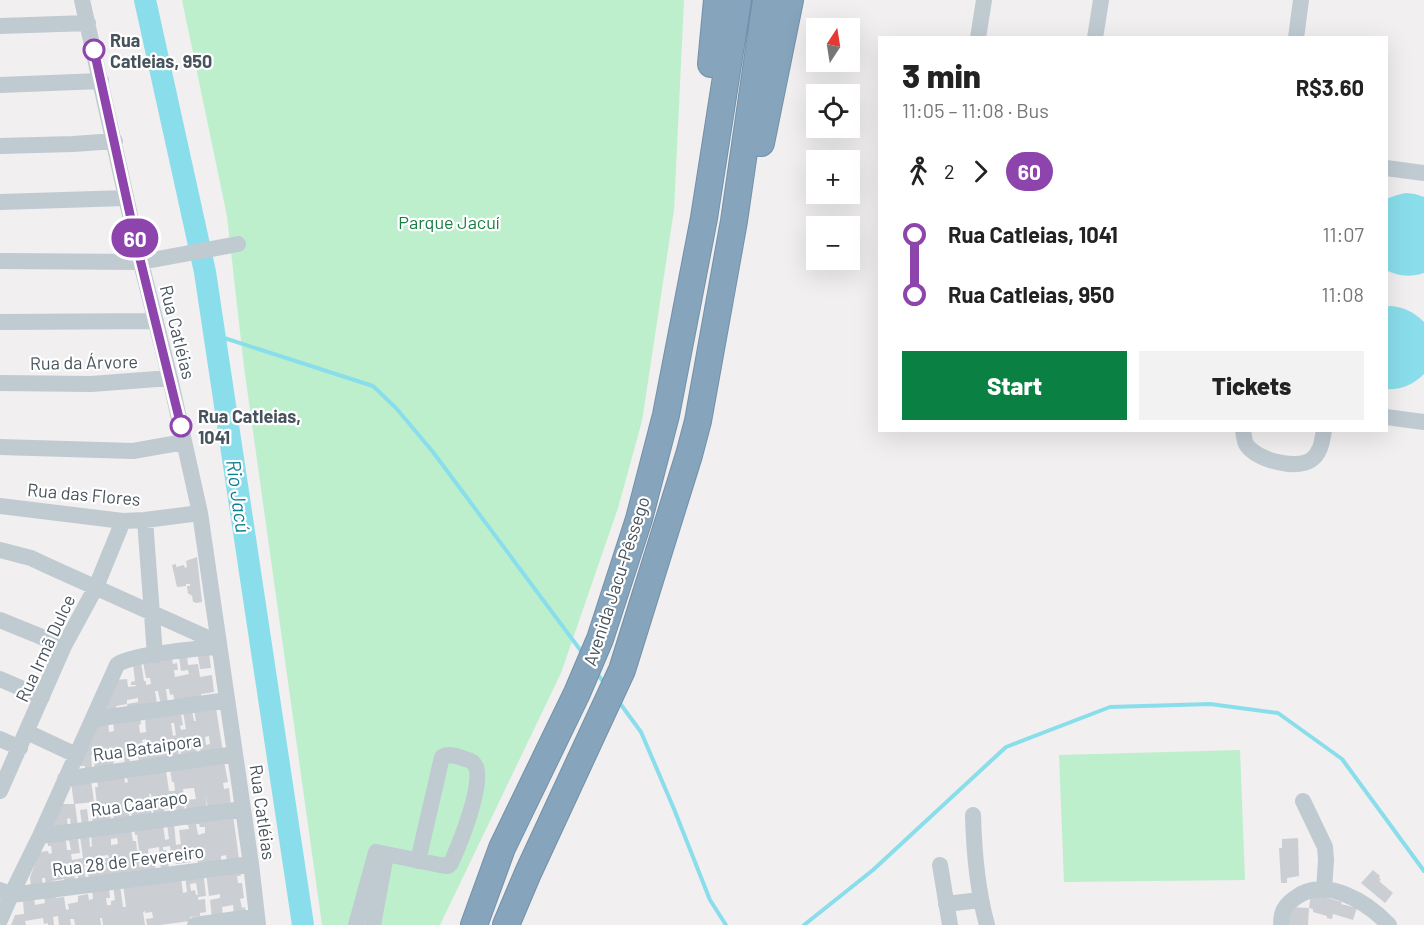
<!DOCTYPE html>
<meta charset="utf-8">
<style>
body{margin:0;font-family:Barlow,sans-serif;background:#f2f2f2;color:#222;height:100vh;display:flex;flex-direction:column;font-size:22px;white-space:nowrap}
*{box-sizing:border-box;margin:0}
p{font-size:20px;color:#767676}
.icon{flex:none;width:33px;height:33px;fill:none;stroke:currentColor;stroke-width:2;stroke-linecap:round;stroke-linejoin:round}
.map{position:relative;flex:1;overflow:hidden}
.drawer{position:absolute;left:878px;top:36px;width:510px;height:396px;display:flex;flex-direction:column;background:#fff;border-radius:0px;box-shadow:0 6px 24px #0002}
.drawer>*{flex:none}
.badge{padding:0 12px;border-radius:20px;font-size:21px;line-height:39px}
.needle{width:39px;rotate:12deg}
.controls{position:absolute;left:806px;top:18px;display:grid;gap:12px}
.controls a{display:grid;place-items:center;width:54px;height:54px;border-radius:0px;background:#fff;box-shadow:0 6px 24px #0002;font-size:30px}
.map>.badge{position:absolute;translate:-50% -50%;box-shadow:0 0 0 3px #fff}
.legs{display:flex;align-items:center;gap:9px;height:66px;padding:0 24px;font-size:20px}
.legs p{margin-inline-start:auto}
.head{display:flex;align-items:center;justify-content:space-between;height:102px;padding:0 24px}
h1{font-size:33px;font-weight:800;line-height:45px}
.action{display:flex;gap:12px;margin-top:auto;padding:12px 24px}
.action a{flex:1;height:69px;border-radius:0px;background:#0b8043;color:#fff;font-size:24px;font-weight:800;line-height:69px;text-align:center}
.action a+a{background:#f2f2f2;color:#222}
ul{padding:0 24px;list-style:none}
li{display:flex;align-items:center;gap:21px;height:60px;font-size:22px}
li i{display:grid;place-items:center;width:9px;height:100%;margin:0 8px;background:currentColor}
li i::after{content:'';width:15px;height:15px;margin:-8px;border:4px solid;border-radius:50%;background:#fff}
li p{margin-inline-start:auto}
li:first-child i{background:linear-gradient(#0000 50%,currentColor 0)}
li:last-child i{background:linear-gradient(currentColor 50%,#0000 0)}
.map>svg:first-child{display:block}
.green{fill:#bdefcd}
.water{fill:#8adeec}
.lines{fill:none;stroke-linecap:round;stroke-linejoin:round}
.stream{stroke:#8adeec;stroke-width:4}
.river{stroke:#8adeec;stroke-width:22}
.building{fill:#cbced3;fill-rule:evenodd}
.highway-casing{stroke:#7290a9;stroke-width:28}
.minor{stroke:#bfcad1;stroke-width:16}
.highway{stroke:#86a5bd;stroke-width:26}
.line-1-casing{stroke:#fff;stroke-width:14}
.line-1{stroke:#8e44ad;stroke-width:9}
.stop-1-dot{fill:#fff;stroke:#8e44ad;stroke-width:3}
.labels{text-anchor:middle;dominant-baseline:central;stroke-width:4.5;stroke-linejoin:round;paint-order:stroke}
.stop-label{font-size:18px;font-weight:bold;fill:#47535c;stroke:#fff;text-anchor:start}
.park-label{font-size:18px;fill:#177e43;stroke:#fff}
.street-label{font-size:18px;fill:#47535c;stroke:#fff}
.water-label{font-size:20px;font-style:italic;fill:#0e8092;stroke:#fff}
</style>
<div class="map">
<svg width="1424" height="925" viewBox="0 0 1424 925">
<rect width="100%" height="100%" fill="#f1efef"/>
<path class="green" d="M182,0H684L674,210L642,421L618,508L561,673L440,925H322L244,367L227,216Z
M1240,750L1245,880L1064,882L1059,755Z"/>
<path class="water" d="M1406,193L1415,194L1424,197V273C1411,277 1399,277 1386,270V199L1397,195Z
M1390,306C1404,307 1414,312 1424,322V374C1413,385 1401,390 1386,389V307Z"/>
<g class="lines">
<path class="stream" d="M215,335L373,386L396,408L433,452L584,655
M595,671L605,684
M619,702L641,732L674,809L710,900L726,925
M804,925L873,870L1006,747L1110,707L1210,704L1278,713L1342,759L1424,871"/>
<path class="river" d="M145,0L205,272L303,925"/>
</g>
<path class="building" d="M197,557L202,602L195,603V602H193L192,595L191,596L190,594H188L187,586H190V584H186V586L177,587L172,565L176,564V567L184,565L185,568L187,567L186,561Z
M209,653L211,668L200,669L198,656Z
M187,656L188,665L198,664L200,677L212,675L214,692L201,694V699L175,703L173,694L170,695L169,689H166L168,704L161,705L158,691H155L157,705L128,709L127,704L138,702V698L127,700V704L116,706L117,711L102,713L116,680L127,679L128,687L136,686V685H131V682L135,681L133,664L141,662L144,681H146V685L151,684L150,678H146L143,662L172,658L173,664L177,663L178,670H174L175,677L189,674L188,670L181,671L179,657Z
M216,708L223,752L201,755L199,739H195L197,755H181L180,745L178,746L177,743H174V748L178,747L179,758L139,763L138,754H136V751L134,752L135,755H129L130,764L125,765L124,757L113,759L114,766L95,769L93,754L91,755L92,769L85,770V766H79L97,723L108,722L109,732L114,731L113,721L140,717L141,724L139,725L140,733L146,732L145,717L181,714L183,725L180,726L181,730L186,729L183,712L192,711L194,721H196L194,710ZM171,723H174L176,735L173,736ZM209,736L210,744L206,745L205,737ZM146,739L147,749L143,750L142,740Z
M224,761L228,782L223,783L224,789L229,788L231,806L208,809L206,796L207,809L187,812L185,800L196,799L194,788L183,789L184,795L183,796L185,812L177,813L175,801H170L171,808L164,809L165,815L154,816L153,810L156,809L155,804H153L151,794H149L152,817L132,819L130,802H127L130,820L114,822L113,809H110L111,822L93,825L91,809H90L89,806L97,805L95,787H98L97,779L124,775L125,783L128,782L127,778L166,771L169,791H174L175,790L174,782H172L170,769Z
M91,780L94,802L75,804L78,827L71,828L70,818L67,819L68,828L51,829L62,804H74L71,783Z
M87,809L89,825L82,826L80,810Z
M233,815L239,859L227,861L226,855L221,856V861L198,863L197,857H192V853H190L191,862L176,864L174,853L171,854L170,846L163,847V850H166L169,869L161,870L159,847L148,849L149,857L154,856L156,871L89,880L87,866H84L86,881L79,882L75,862L73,863L75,882L65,884L64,879L52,881L53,885L46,886L45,878H42L43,887L31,888L30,877L40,852L48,851L49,854L52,853L51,846H48L47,840L62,838L63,841H66L67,850H71L69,840L78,839L80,853L71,854L72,860L83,858L80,836L89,835L90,847L92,846L91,834L131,829L133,841H136L137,850H139L137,835H135L134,828L163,824L165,840L169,839L167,824L174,823L176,845L181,844L179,830L189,829L188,825H183ZM196,824H199L200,827H205V833L198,835ZM117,838L118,844L111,845V839ZM108,855L109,858H105L106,863H103L101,856ZM149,858L150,865L139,867V863L145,862V859Z
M1298,838L1299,876L1287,878V883H1281L1279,848H1282V839Z
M239,868L241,876H237L238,883H242L244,898L240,899L242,908L245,907L246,913L234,915L233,905L222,907L223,916L212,918L210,900L220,898V894L209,896L206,873Z
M1373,870L1380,876L1379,878L1381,880L1379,881L1393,893L1385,903L1361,883Z
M185,876L204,878L206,896L198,897V900L205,899L206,912L200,913V916L190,917V921L160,925H147L146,919L153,918L152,912L145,913V911L143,912L145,925H103L102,918H100L101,925H75L74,919H70L71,925H59L58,916L53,917L54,925H48V923L44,924L43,918L25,921L26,925H11L15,915L24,914L23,901L34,898L35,905L45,903L44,896L55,897L56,898L64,897L66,910L69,909L68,904L78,902V896L88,894L89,900L93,899L92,889L109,887L110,898H106L107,905H111V901L115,900L113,886L120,885L123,907H126L123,885L181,877L183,893L187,892ZM196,883L198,895H196L195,890L191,891L190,884Z
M1311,893L1342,902L1341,904L1357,908L1353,920L1333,914L1332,919L1327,918V916L1313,912V909L1309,908Z
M1289,907L1309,908L1308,925H1288Z"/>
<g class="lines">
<defs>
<path id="highway" d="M711,64L717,0
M761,143L790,0
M474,925L502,848L577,693L600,639L639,519L666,415L704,218L738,0
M506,925L528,873L622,670L689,455L698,421L734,221L766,0"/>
</defs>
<use href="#highway" class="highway-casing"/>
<path class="minor" d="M82,0L138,251L170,378L200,513L251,864L258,925
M0,26L88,23
M978,38L984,0
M1095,38L1101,0
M1296,38L1301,0
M0,85L101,81
M0,146L73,144L115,141
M1386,168L1424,173
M0,202L126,198
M0,261L141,262L238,244
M0,322L156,321
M0,383L91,384L170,378
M1386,417L1424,422
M1243,430C1244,435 1244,440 1246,444C1256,460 1295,470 1311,460C1321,453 1322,441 1324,430
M0,447L133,451L184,442
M0,506L123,521L145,520L200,513
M145,520L155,655
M0,550L31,558L48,566L219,643
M0,620L64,646
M0,679L42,697
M94,719L227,700
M27,732L76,755
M0,739L20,748
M65,779L235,754
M0,791L64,646L96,587L123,521
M1303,801L1325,847L1326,860L1324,890
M973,815C974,853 977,889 987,925
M40,836L243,809
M940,865L950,925
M0,890L11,895L251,864
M946,904L980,900
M0,920L11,895L40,836L117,665C129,654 199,649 219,646
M195,925L257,916
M356,925L376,852L440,865L448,866L451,863C460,843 483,787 476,767C474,762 470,760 465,759C457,756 449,753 442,757L418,861
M373,925L386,855
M1281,925C1281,912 1284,906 1295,898C1325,875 1367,902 1389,925"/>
<use href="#highway" class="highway"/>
</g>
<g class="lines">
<defs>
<path id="line-1" d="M94,50L138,251L181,426"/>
</defs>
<use href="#line-1" class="line-1-casing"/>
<use href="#line-1" class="line-1"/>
</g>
<g class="stop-1-dot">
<circle cx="94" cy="50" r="10"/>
<circle cx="181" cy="426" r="10"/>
</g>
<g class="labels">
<g class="stop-label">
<text x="110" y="40">Rua<tspan x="110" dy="21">Catleias, 950</tspan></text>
<text x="198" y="416">Rua Catleias,<tspan x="198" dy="21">1041</tspan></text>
</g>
<g class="park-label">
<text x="449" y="222">Parque Jacuí</text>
</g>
<g class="street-label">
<text transform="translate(178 332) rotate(76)">Rua Catléias</text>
<text transform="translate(84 362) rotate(-1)">Rua da Árvore</text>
<text transform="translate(84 494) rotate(5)">Rua das Flores</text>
<text transform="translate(616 581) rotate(-72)">Avenida Jacu-Pêssego</text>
<text transform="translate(45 648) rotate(-65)">Rua Irmã Dulce</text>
<text transform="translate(147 747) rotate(-8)">Rua Bataipora</text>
<text transform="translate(139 803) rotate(-8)">Rua Caarapo</text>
<text transform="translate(263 812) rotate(82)">Rua Catléias</text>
<text transform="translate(128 860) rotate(-7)">Rua 28 de Fevereiro</text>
</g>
<g class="water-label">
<text transform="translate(239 496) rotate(82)">Rio Jacú</text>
</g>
</g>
</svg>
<div class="controls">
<a><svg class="needle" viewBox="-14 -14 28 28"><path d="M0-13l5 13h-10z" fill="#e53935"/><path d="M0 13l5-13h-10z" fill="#767676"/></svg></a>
<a><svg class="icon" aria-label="locate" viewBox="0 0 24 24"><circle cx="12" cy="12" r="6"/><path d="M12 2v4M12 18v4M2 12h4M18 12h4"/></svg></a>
<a>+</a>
<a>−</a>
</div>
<b class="badge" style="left:135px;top:238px;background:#8e44ad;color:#fff">60</b>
<section class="drawer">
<div class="head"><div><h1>3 min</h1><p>11:05 – 11:08 · Bus</p></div><b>R$3.60</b></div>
<div class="legs"><svg class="icon" aria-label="walk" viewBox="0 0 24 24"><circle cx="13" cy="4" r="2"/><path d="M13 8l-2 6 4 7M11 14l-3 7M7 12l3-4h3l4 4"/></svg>2<svg class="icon" aria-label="forward" viewBox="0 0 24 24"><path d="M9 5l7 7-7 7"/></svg><b class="badge" style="background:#8e44ad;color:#fff">60</b></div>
<ul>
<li><i style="color:#8e44ad"></i><b>Rua Catleias, 1041</b><p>11:07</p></li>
<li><i style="color:#8e44ad"></i><b>Rua Catleias, 950</b><p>11:08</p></li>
</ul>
<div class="action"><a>Start</a><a>Tickets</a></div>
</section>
</div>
